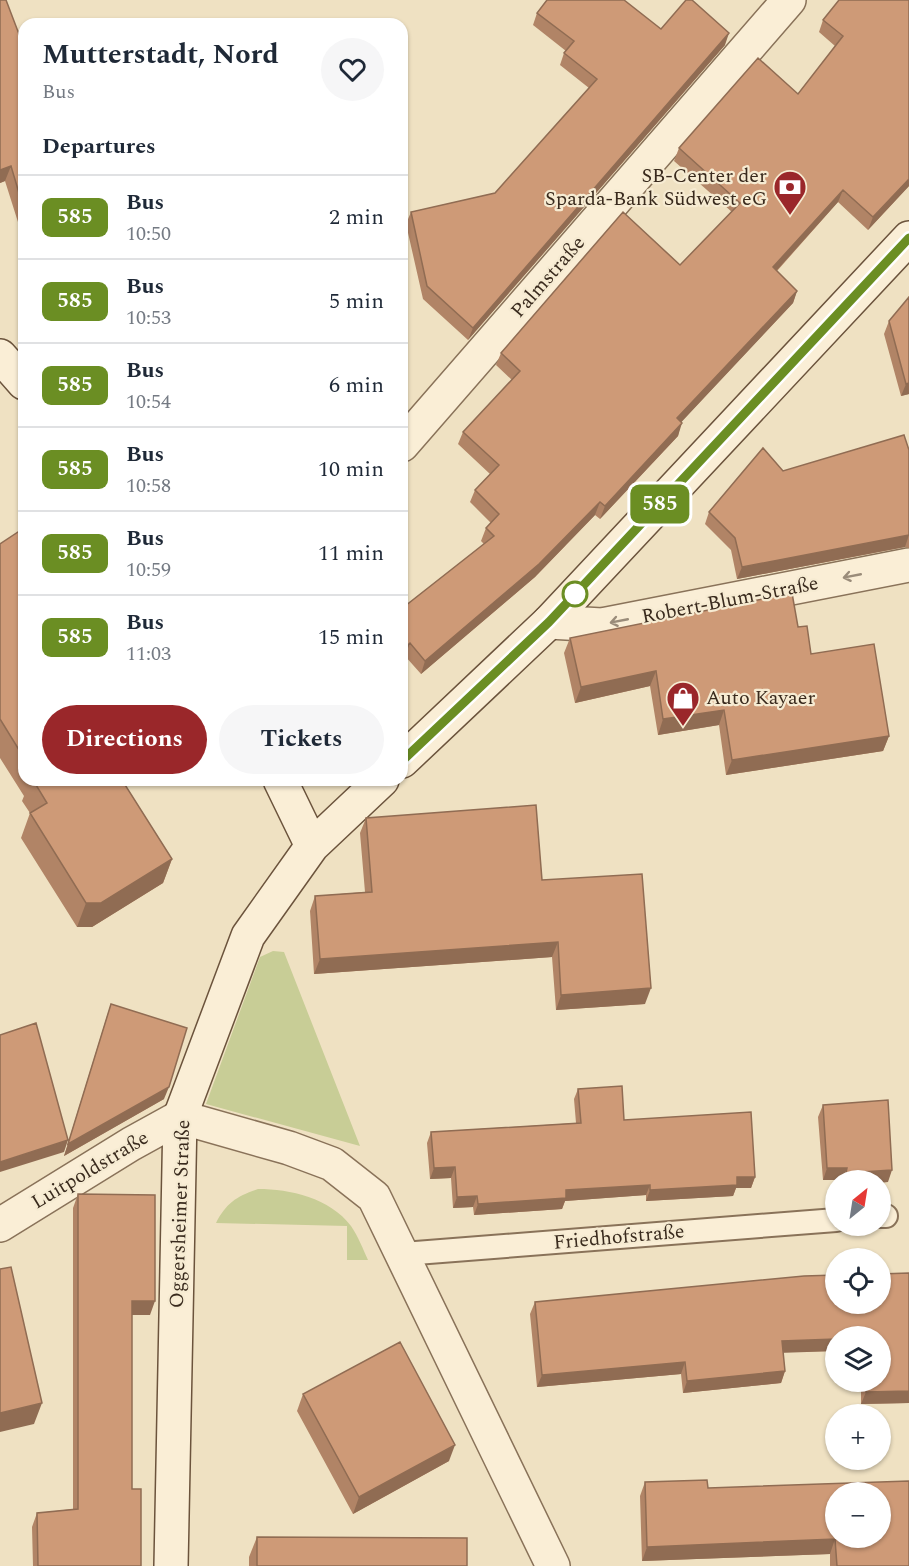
<!DOCTYPE html>
<meta charset="utf-8">
<style>
body{margin:0;font-family:Spectral,serif;background:#f6f6f7;color:#1f2937;height:100vh;display:flex;flex-direction:column;font-size:22px;white-space:nowrap}
*{box-sizing:border-box;margin:0}
p{font-size:20px;color:#747a83}
.icon{flex:none;width:33px;height:33px;fill:none;stroke:currentColor;stroke-width:2;stroke-linecap:round;stroke-linejoin:round}
.map{position:relative;flex:1;overflow:hidden}
.drawer{position:absolute;left:18px;top:18px;width:390px;height:768px;display:flex;flex-direction:column;background:#fff;border-radius:18px;box-shadow:0 2px 4px #0004}
.drawer>*{flex:none}
.badge{padding:0 12px;border-radius:9px;font-size:21px;line-height:39px}
.needle{width:39px;rotate:30deg}
.buttons{position:absolute;left:825px;top:1170px;display:grid;gap:12px}
.buttons a{display:grid;place-items:center;width:66px;height:66px;border-radius:50%;background:#fff;box-shadow:0 2px 4px #0004;font-size:30px}
.map>.badge{position:absolute;translate:-50% -50%;box-shadow:0 0 0 3px #fff}
h2{padding:0 24px;font-size:22px;line-height:54px}
.round{display:grid;place-items:center;flex:none;width:63px;height:63px;border-radius:32px;background:#f6f6f7}
.overview{display:flex;align-items:center;justify-content:space-between;height:102px;padding:0 24px}
h1{font-size:28px;font-weight:700;line-height:45px}
.cta{display:flex;gap:12px;margin-top:auto;padding:12px 24px}
.cta a{flex:1;height:69px;border-radius:36px;background:#9a272a;color:#fff;font-size:24px;font-weight:700;line-height:69px;text-align:center}
.cta a+a{background:#f6f6f7;color:#1f2937}
ul{padding:0;list-style:none}
li{display:flex;align-items:center;gap:18px;height:84px;padding:0 24px;border-top:2px solid #e0e1e3}
li div{flex:1}
li b{display:block;font-size:22px}
li em{font-style:normal}
li .badge{min-width:66px;font-weight:700;text-align:center}
.map>svg:first-child{display:block}
.green{fill:#c8cd96}
.lines{fill:none;stroke-linecap:round;stroke-linejoin:round}
.lane-casing{stroke:#897259;stroke-width:26}
.street-casing{stroke:#897259;stroke-width:36}
.secondary-casing{stroke:#6b533c;stroke-width:36}
.lane{stroke:#faeed6;stroke-width:22}
.street{stroke:#faeed6;stroke-width:33}
.secondary{stroke:#faeed6;stroke-width:33}
.wall{fill:#b18466}
.shaded-wall{fill:#906c53}
.building{fill:#ce9a77;stroke:#906c53;stroke-width:1.5;fill-rule:evenodd}
.oneway{stroke:#9a8c7a}
.line-casing{stroke:#fff;stroke-width:14}
.line{stroke:#6b8e23;stroke-width:9}
.stop-dot{fill:#fff;stroke:#6b8e23;stroke-width:3}
.labels{text-anchor:middle;dominant-baseline:central;stroke-width:4.5;stroke-linejoin:round;paint-order:stroke}
.poi-label{font-size:20px;fill:#392a1d;stroke:#f6ebd2;text-anchor:end}
.street-label{font-size:20px;fill:#392a1d;stroke:#f6ebd2}
</style>
<div class="map">
<svg width="909" height="1566" viewBox="0 0 909 1566">
<rect width="100%" height="100%" fill="#efe1c2"/>
<path class="green" d="M273,951L284,952L360,1146L206,1104L260,957Z
M258,1189C290,1189 330,1198 351,1226C358,1236 363,1249 368,1260H347V1226L216,1223C226,1203 237,1196 258,1189Z"/>
<g class="lines">
<defs>
<path id="lane" d="M880,1216H886
M403,1254L836,1220"/>
<path id="street" d="M402,445L789,0
M549,622L602,625L909,565
M0,1225L131,1144L180,1117L289,1148L332,1164L374,1197L553,1566"/>
<path id="secondary" d="M0,356L24,383
M402,761L549,622L909,238
M280,780L312,846
M171,1566L180,1117L248,936L312,846L382,780"/>
</defs>
<use href="#lane" class="lane-casing"/>
<use href="#street" class="street-casing"/>
<use href="#secondary" class="secondary-casing"/>
<use href="#lane" class="lane"/>
<use href="#street" class="street"/>
<use href="#secondary" class="secondary"/>
</g>
<path class="wall" d="M0,0L22,42H24V241L5,181L0,183Z
M909,0V186L868,230L838,202L777,271L797,291L793,303L681,422L678,436L600,519L595,515L535,577L421,674L405,656V606L484,544L481,541L486,528L491,523L470,502L475,490L490,474L458,444L463,432L512,380L496,365L501,353L680,265L732,212L674,161L679,148L798,94L835,46L819,32L823,20Z
M537,13L661,29L725,45L468,340L423,299L406,224L411,212L495,193L589,88L560,65L564,53L566,51L533,25Z
M889,321L909,394L901,396L884,334Z
M909,450V548L905,547L737,579L731,550L705,524L709,512L783,471Z
M24,535V780H122L172,859L163,883L92,927H77L21,838L30,813L22,801L24,796L0,758V544Z
M798,627L811,654L889,736L883,751L726,775L719,725L658,735L650,686L575,703L564,653L570,638Z
M366,818L542,880L645,1004L556,1010L552,957L314,974L310,911L315,896L365,892L360,833Z
M111,1004L164,1099L64,1156L107,1016Z
M578,1089L624,1120L755,1177L751,1188H736L733,1196L646,1201V1195L565,1201L562,1209L474,1215L473,1207L453,1208L451,1178L430,1179L427,1143L431,1132L576,1123L574,1099Z
M823,1105L888,1182L880,1180H823L818,1117Z
M78,1194L150,1315H132V1489L141,1566H33L32,1527L37,1513L73,1509V1208Z
M535,1302L880,1304L909,1403L861,1404V1382H880V1336H836V1351L783,1352L785,1371L781,1383L683,1393L681,1374L537,1387L530,1314Z
M303,1394L449,1461L353,1514L297,1411Z
M645,1482L708,1488L909,1566H830V1554L642,1561L640,1496Z
M257,1537L467,1566H249V1557Z"/>
<path class="shaded-wall" d="M729,33L725,45L468,340L473,328Z
M11,166L5,181L0,183V170Z
M909,179V186L868,230L873,217Z
M843,190L838,202L768,280L773,267Z
M797,291L793,303L673,431L677,418Z
M909,383V394L901,396L906,384Z
M682,423L678,436L600,519L605,506Z
M600,502L595,515L535,577L421,674L425,661Z
M909,535L905,547L737,579L742,567Z
M410,643L405,656L402,659V650Z
M656,671L650,686L575,703L581,687Z
M724,710L719,725L658,735L663,719Z
M889,736L883,751L726,775L732,760Z
M172,859L163,883L92,927H77L86,903Z
M558,942L552,957L314,974L320,959Z
M651,988L645,1004L556,1010L561,995Z
M169,1087L164,1099L64,1156L68,1144Z
M68,1140L64,1152L0,1172V1162Z
M455,1167L451,1178L430,1179L434,1168Z
M827,1168H847L842,1180H823Z
M892,1170L888,1182L880,1183V1180H844L846,1173Z
M737,1177H755L751,1188H736L733,1196L646,1201L650,1190Z
M650,1185L646,1195L565,1201L562,1209L474,1215L478,1204L566,1190Z
M477,1196L473,1207L453,1208L457,1197Z
M132,1301H155L150,1315H127Z
M836,1339V1351L778,1353L782,1341Z
M685,1362L681,1374L537,1387L542,1375Z
M785,1371L781,1383L683,1393L687,1381Z
M909,1391V1403L861,1404L866,1392Z
M42,1403L34,1424L0,1432V1413Z
M455,1445L449,1461L353,1514L359,1497Z
M835,1539L830,1554L642,1561L647,1547Z"/>
<path class="building" d="M0,0H6L22,42H24V210L11,166L0,170Z
M547,0H624L661,29L686,0H692L729,33L473,328L427,286L411,212L495,193L597,79L564,53L574,41L537,13Z
M839,0H909V179L873,217L843,190L773,267L797,291L677,418L682,423L605,506L600,502L539,564L425,661L410,643L402,650V603L405,606L494,536L486,528L499,514L475,490L499,465L463,432L520,371L501,353L623,212L680,265L740,203L679,148L758,58L798,94L843,36L823,20Z
M909,297V383L906,384L889,321Z
M904,435L909,450V535L742,567L735,538L709,512L763,448L783,471Z
M21,530L24,535V758L0,719V544Z
M792,593L798,627L807,626L811,654L874,644L889,736L732,760L724,710L663,719L656,671L581,687L570,638Z
M33,780H122L172,859L101,903H86L30,813L47,803Z
M536,805L542,880L642,874L651,988L561,995L558,942L320,959L315,896L372,892L366,818Z
M111,1004L187,1028L169,1087L68,1144Z
M36,1023L68,1140L0,1162V1035Z
M622,1086L624,1120L751,1112L755,1177H737V1185L650,1190V1185L566,1190V1198L478,1204L477,1196L457,1197L455,1167L434,1168L431,1132L581,1123L578,1089Z
M888,1100L892,1170L846,1173L847,1168H827L823,1105Z
M78,1194L155,1195V1301H132V1489H141V1566H38L37,1513L78,1509Z
M11,1267L42,1403L0,1413V1269Z
M909,1273V1391L866,1392L865,1382H880V1336H836V1339L782,1341L785,1371L687,1381L685,1362L542,1375L535,1302L804,1276L836,1275V1304H880V1274Z
M400,1342L455,1445L359,1497L303,1394Z
M707,1480L708,1488L909,1481V1566H837L835,1539L647,1547L645,1482ZM836,1492H880V1538H836Z
M257,1537L467,1538V1566H257Z"/>
<defs><path id="oneway-shaft" d="M-6 0H5M1.5-3L5.5 0L1.5 3" fill="none" stroke-width="1.6" stroke-linecap="round" stroke-linejoin="round" transform="scale(1.5)"/></defs>
<g class="oneway">
<use href="#oneway-shaft" transform="translate(852 576) rotate(169)"/>
<use href="#oneway-shaft" transform="translate(619 621) rotate(169)"/>
</g>
<g class="lines">
<defs>
<path id="line" d="M402,761L549,622L909,238"/>
</defs>
<use href="#line" class="line-casing"/>
<use href="#line" class="line"/>
</g>
<defs>
<symbol id="bank-pin" viewBox="-11 -11 22 30"><path d="M0 17L-7.5 6A9.5 9.5 0 1 1 7.5 6Z" fill="#9a272a" stroke="#f6ebd2"/><path d="M-6-4H6V4H-6ZM0-2.3a2.3 2.3 0 1 0 0 4.6a2.3 2.3 0 1 0 0-4.6Z" fill="#fff"/></symbol>
<symbol id="shop-pin" viewBox="-11 -11 22 30"><path d="M0 17L-7.5 6A9.5 9.5 0 1 1 7.5 6Z" fill="#9a272a" stroke="#f6ebd2"/><path d="M-5-2.5h2.3a2.7 3.5 0 0 1 5.4 0H5L5.5 6h-11ZM-1.5-2.5h3a1.5 2.3 0 0 0-3 0Z" fill="#fff"/></symbol>
</defs>
<g fill-rule="evenodd">
<use href="#bank-pin" x="771" y="168" width="38" height="52"/>
<use href="#shop-pin" x="664" y="679" width="38" height="52"/>
</g>
<circle class="stop-dot" cx="575" cy="594" r="12"/>
<g class="labels">
<g class="poi-label">
<text x="767" y="176">SB-Center der<tspan x="767" dy="23">Sparda-Bank Südwest eG</tspan></text>
<text x="706" y="698" text-anchor="start">Auto Kayaer</text>
</g>
<g class="street-label">
<text transform="translate(548 277) rotate(-49)">Palmstraße</text>
<text transform="translate(730 600) rotate(-11)">Robert-Blum-Straße</text>
<text transform="translate(90 1170) rotate(-31)">Luitpoldstraße</text>
<text transform="translate(180 1214) rotate(-88)">Oggersheimer Straße</text>
<text transform="translate(619 1237) rotate(-5)">Friedhofstraße</text>
</g>
</g>
</svg>
<div class="buttons">
<a><svg class="needle" viewBox="-14 -14 28 28"><path d="M0-13l5 13h-10z" fill="#e53935"/><path d="M0 13l5-13h-10z" fill="#747a83"/></svg></a>
<a><svg class="icon" aria-label="locate" viewBox="0 0 24 24"><circle cx="12" cy="12" r="6"/><path d="M12 2v4M12 18v4M2 12h4M18 12h4"/></svg></a>
<a><svg class="icon" aria-label="layers" viewBox="0 0 24 24"><path d="M12 4l9 5-9 5-9-5zM3 14l9 5 9-5"/></svg></a>
<a>+</a>
<a>−</a>
</div>
<b class="badge" style="left:660px;top:504px;background:#6b8e23;color:#fff">585</b>
<section class="drawer">
<div class="overview"><div><h1>Mutterstadt, Nord</h1><p>Bus</p></div><a class="round"><svg class="icon" aria-label="heart" viewBox="0 0 24 24"><path d="M12 20l-8-8c-3-5 5-10 8-4 3-6 11-1 8 4z"/></svg></a></div>
<h2>Departures</h2>
<ul>
<li><span class="badge" style="background:#6b8e23;color:#fff">585</span><div><b>Bus</b><p>10:50</p></div><em>2 min</em></li>
<li><span class="badge" style="background:#6b8e23;color:#fff">585</span><div><b>Bus</b><p>10:53</p></div><em>5 min</em></li>
<li><span class="badge" style="background:#6b8e23;color:#fff">585</span><div><b>Bus</b><p>10:54</p></div><em>6 min</em></li>
<li><span class="badge" style="background:#6b8e23;color:#fff">585</span><div><b>Bus</b><p>10:58</p></div><em>10 min</em></li>
<li><span class="badge" style="background:#6b8e23;color:#fff">585</span><div><b>Bus</b><p>10:59</p></div><em>11 min</em></li>
<li><span class="badge" style="background:#6b8e23;color:#fff">585</span><div><b>Bus</b><p>11:03</p></div><em>15 min</em></li>
</ul>
<div class="cta"><a>Directions</a><a>Tickets</a></div>
</section>
</div>
